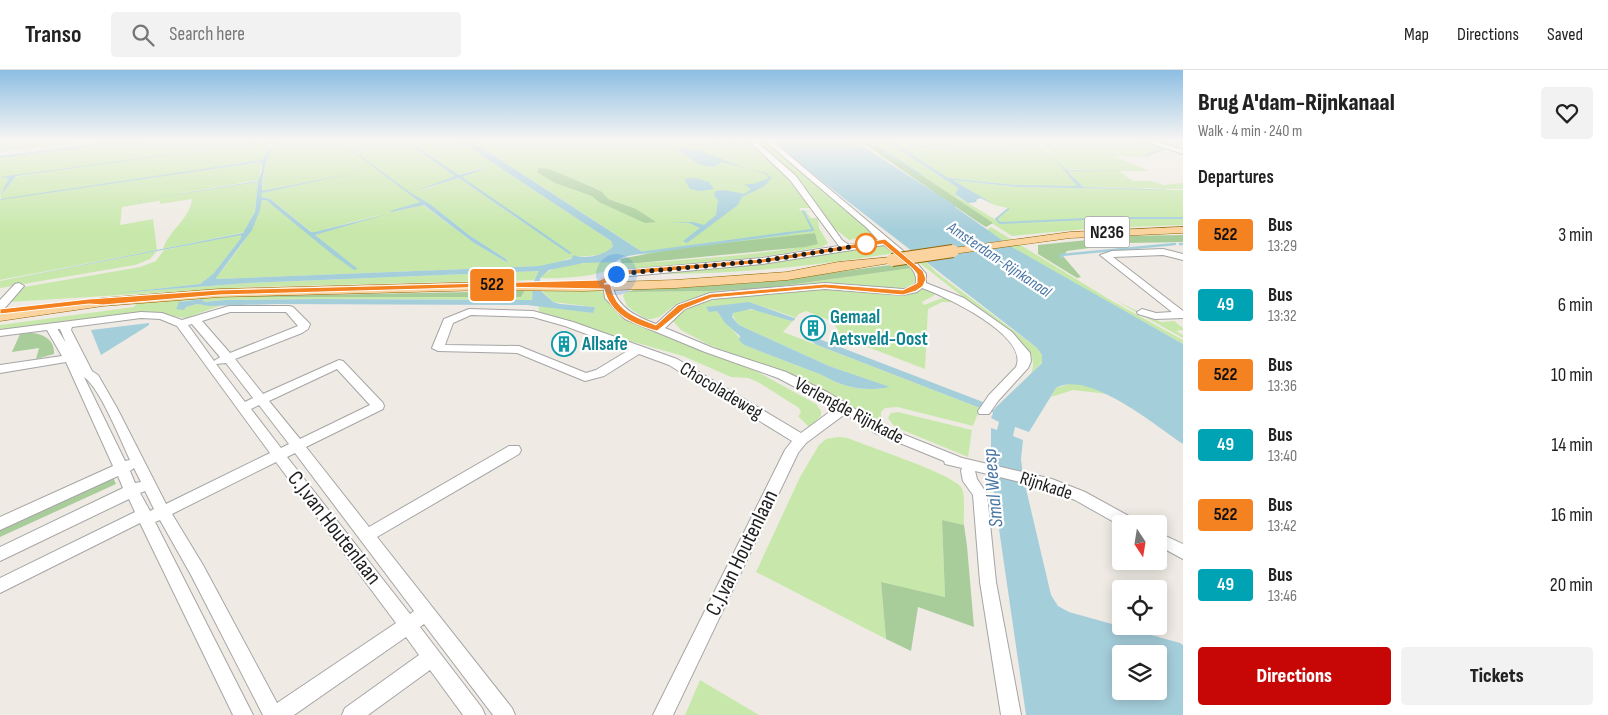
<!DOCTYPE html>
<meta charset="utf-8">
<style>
body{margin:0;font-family:"Sofia Sans Condensed",sans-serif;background:#f2f2f2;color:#222;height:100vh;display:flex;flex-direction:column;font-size:19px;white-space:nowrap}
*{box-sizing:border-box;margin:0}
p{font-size:16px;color:#767676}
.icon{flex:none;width:28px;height:28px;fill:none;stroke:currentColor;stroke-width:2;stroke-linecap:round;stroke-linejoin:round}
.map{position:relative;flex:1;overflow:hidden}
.details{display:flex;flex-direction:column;background:#fff;width:425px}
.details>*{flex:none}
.badge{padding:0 10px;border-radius:4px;font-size:18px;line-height:32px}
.needle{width:32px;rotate:168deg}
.controls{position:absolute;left:1112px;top:445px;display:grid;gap:10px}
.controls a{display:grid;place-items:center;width:55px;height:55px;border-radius:5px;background:#fff;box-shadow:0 2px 12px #0003;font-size:25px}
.you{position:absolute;width:25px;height:25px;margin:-12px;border:4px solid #fff;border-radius:50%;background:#1a73e8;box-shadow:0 0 0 8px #1a73e833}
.map>.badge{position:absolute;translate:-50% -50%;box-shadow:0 0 0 2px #fff}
h2{padding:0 15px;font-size:19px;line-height:45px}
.round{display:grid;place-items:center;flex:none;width:52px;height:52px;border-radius:5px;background:#f2f2f2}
.head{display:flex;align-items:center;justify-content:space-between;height:85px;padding:0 15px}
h1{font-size:24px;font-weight:800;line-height:38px}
.cta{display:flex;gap:10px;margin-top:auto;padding:10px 15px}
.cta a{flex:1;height:58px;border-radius:5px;background:#c70705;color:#fff;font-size:20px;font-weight:800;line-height:58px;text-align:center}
.cta a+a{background:#f2f2f2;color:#222}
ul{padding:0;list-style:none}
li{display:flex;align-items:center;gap:15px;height:70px;padding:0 15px}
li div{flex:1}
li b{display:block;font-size:19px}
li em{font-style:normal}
li .badge{min-width:55px;font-weight:700;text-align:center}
header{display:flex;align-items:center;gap:30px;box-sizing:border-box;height:70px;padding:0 25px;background:#fff;border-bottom:1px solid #e0e0e0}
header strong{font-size:24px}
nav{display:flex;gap:28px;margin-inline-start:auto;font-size:18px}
.search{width:350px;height:45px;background:#f2f2f2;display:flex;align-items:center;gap:12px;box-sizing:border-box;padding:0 18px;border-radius:5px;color:#767676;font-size:19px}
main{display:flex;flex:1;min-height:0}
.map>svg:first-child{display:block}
.grass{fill:#c8e8ab;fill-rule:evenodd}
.forest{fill:#a8cd9a}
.water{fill:#a5cedb;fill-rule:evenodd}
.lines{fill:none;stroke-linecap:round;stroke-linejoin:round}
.stream-far2{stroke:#a5cedb;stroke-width:2}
.stream-far1{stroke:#a5cedb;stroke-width:2.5}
.stream{stroke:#a5cedb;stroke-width:3}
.minor-casing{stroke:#a5a5a5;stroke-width:2}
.major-casing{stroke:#946603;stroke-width:1}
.minor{fill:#fff;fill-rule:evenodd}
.major{fill:#fad39e;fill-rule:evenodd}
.major-bridge-casing{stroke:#946603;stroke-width:14;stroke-linecap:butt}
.major-bridge{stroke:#fad39e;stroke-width:12}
.line{fill:#f58220;stroke:#fff;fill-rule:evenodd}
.walk{stroke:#1e1e1e;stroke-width:5;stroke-dasharray:0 9}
.stop-dot{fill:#fff;stroke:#f58220;stroke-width:2.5}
.labels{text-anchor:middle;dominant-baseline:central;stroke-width:4.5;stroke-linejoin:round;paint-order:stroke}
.far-water-label{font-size:16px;font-style:italic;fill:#4976a3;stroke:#fff}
.shield{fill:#fff;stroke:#626262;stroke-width:1}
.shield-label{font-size:18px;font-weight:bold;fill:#1e1e1e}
.culture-label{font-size:19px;font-weight:bold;fill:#0d838f;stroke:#fff;text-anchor:start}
.street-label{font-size:19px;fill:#1e1e1e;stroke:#fff}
.water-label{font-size:20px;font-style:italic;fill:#4976a3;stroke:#fff}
.near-street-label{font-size:22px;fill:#1e1e1e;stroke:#fff}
</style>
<header>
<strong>Transo</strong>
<div class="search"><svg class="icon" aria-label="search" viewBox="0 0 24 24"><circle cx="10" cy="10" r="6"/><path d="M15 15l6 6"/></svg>Search here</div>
<nav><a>Map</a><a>Directions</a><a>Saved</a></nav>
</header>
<main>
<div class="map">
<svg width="1183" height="645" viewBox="0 0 1183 645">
<rect width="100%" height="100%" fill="#efebe4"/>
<path class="grass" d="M0,70H100L0,82Z
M144,70H276L123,91L265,72H274L262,90L199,100L262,92L259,110L163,126L258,112L255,142L245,162L163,179C169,160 190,149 192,129L160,134V131H158L122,137L120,155L153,149L157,180L0,210V130L2,129L0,126L14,107L40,103L4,107L10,108L0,125V88Z
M283,70H337L350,79H351L340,70H404L411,74L406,70H458L611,171L613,176C605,188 587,185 575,187C563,190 551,195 540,196L217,209L216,208C236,182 254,163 262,130H266L354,199L315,165L386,143L313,163L270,129L261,127L262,123L353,103L262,121C263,105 267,77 283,70ZM414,75L459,105L490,95L462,107L569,184L459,108L416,122L456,106L413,76ZM353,80L406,120L430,134L469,165L506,189L508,193L474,173L423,135L391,142L420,132Z
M470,70H748C773,93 790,110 810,138H799L801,141H812L806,142L811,148H818L819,158L828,173L822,177L760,187L605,201C591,207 557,209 540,208C551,196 571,194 586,193C604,190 621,194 639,193C699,189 760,185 818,174L815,163L646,184Z
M755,70H763L872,160L875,165L849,170L833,157L793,104Z
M860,70H885L958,118L955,124L958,127L996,150L1008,138L995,135L953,110L1018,117L1183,120V155L1096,158L1012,166Z
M890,70H1035L1051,85L1052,83L1038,70H1143L1168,78L1147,87L1114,86L1149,101H1119L1133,111H1151L1164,115L1183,113V119L1083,117L1066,101L1093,100L1065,99L1078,116L1070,117L1015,115L948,108L898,75H912L897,74Z
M991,157L1112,231L1183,270V274L1019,182L987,160Z
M237,165H241V168L213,204L200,214L129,222L249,213L540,201L534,210L250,217L8,232L24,217L140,197L156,191L164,180Z
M885,175L895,183C810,197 726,205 641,204Z
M157,181L150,189L135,195L0,218V211Z
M924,190L937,203L1037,278L1042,285V292L1031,304C1036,290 1031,283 1022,273L917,191Z
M912,198L916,203L917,210L910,216L893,220L831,213L711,224L678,233L659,247L652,249H646L632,240L627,236L623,226L626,222L710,221L767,218Z
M595,218C613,226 610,240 625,250L758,302L816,334L821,341V346L809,357L798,346L801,343L799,338L758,312L748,308L731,307L683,286L553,249L540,244L538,235L593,243L594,237L553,232L540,219Z
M844,219L899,226L923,219L931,220L935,225L922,232L924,235L945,227L958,232H942L928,239L925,299L831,263L839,261L834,254H831L829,250L806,241L799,244L783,262L980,338L973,356L897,337L885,338L881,342V350L896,365L784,304L707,274L681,260L673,251C694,219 806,221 844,219ZM749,232L794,247L791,251C777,246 743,232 732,245L739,255L829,296L889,317C865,322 843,318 822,305L744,275C737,262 725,254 717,241Z
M525,220H533L532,230L319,229L224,230L205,232L202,229L182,231L186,237L197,234L210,236L222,235L186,248L151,243H129L0,261V255L134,237L137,232L211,227H521Z
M1116,231L1161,252L1174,251L1183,258V260L1176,261L1183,265V268Z
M1070,314H1084L1107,324L1073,320L1051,327L1056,318Z
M898,342L972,360L968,387L895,357L888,348L891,343Z
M838,367L848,368C871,378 948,402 961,417C966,423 963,447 964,455L942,450L945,527L881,513L886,569L756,502L800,407L819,375L826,369Z
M700,610L759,645H685Z"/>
<path class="forest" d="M858,70H869L993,153L986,157L978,152Z
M539,98L549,99L592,117L602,122L608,129L636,139L656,152L645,153L599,132L592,126L555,113L537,102Z
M815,163L818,174L805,177L638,193H622L620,189L678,178Z
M1183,165V172L1126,173L1067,181L1063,186L1081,207L1077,208L1038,184V175L1127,166Z
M905,193L912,198L767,218L710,221L626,222L637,219L764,212Z
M525,220L521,227H211L518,221Z
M29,263C42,263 55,269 54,284L36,289L39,278L12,282L20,264Z
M113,407L116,414L0,467V459Z
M942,450L964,455L967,476L974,557L918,537L911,581L886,569L881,512L945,527Z"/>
<path class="water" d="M128,70H144L0,88V86Z
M276,70H283C267,77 262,105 262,121L368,100L262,123L261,127L270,129L311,162H315L387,144L315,165L358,199L354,200L333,185L266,130H262L260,140L252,160L216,208L217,209L539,196L571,189L574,185C583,190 607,185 613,176L611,171L458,70H470L644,183L623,187L615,192L584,193L549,200L540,208L541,221L553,232L560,234L595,237L593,243L527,235L277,234L209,236L197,234L186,237L184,240L176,239L179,232L202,229L205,232L224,230L319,229L532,230L533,213L539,201L249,213L118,223L200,214L213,204L241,168V165L0,211L243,163L255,142L258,112L135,131L258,111L262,101V92L0,130V129L262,90L274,73L265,72L16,106L0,126L9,108L0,107Z
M771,70H853L956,136L955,137L1012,177L1183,274V374C1156,356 1088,299 1056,318L1029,362L1015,357L1013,366L1023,370L1021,389L1023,406L1051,525L1058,536L1069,542L1180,573L1183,575V645H1026L991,404V358L997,360L999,352L991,348L995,338L1042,293V285L1037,278C948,208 858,141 771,70ZM1121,584H1159V621H1121Z
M885,70H890L897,74L934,77L1037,83L943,79L898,75L948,108L1015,115L1077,116L1053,87L1065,99L1069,100L1142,101H1067L1083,117L1183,120L1018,117L953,110L995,135L980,128L976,130L977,132L968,133L955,124L958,118Z
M713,71L740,74L713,72L701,81L745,98L722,92L713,97L700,95L677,80L679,78L696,80L705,78Z
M414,75L459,105L491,96L462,107L572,183L569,184L459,108L416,121L455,106L412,76Z
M353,80L411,123L430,134L469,165L506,189L508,193L474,173L424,135L391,142L390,141L420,132L352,81Z
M748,99L766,103L772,108L763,117L742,127L738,135L687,173L683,171L700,158L689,153H666L693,152L704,155L716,145L718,130L714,126L715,121L725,120L744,124L751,119L744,114H753L769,108L765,104Z
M695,108L709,112L714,119L701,121L690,119L684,109Z
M749,232L794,248L795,250L791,251L751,239L733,243L732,247L739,255L829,296L890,317C865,322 844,318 822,305L744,275L739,270L740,266L725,253L717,241L709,242L706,237Z
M149,253V255L101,285L91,260Z
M812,268L819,269L983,332L980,338L817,275L808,269Z"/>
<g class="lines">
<path class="stream-far2" d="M868,70L921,105
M1139,70L1183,84
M1146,85L1164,79
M1008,139L996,149L1000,153L1108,148H1183
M781,164L813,160L803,141"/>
<path class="stream-far1" d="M1180,174H1183
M640,183L790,163
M1061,188V185L1175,174"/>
<path class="stream" d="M981,335L993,341"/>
<defs>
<path id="minor" d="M748,70H755L796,106L842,170L849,175L878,170L867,158L764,70H771L914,190L926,204V213L964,228L1012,262L1030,283L1031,291L1028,298L998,331L989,344H979L978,341L989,325L1016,297C1030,266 945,226 922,218L917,222L903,225L825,219L712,229L685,239L665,258L713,278L786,302L827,322L885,357L962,388L1052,409L1085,422L1136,450L1139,454H1121V456L1075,430L1044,418L975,401L977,409L987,424L996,512L1021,645H1001L980,512L973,425L963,411L961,401L962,398L945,394L944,391L875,363L845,344L806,373L798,383L673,645H653L785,380L792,371L669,295L639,284L604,306L585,311L517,283L438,281L432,278L444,249L469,239L533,241L573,252L677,289L801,363L835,338L778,308L705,282L625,249L605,228L603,215L597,212L616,201L762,188L839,176L790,110ZM884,175C895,184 919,197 916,213L910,218L903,219L825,213L710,223L677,235L656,254C637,247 618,238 613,218L623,215V211L608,213L619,207L762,194ZM471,245L533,247L565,256L629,280L596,300L586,303L519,276L445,275L453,253Z
M1141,70H1151L1183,80V84Z
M1176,70H1183V73Z
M1163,179L1183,184V190L1163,185L1113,187L1183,241V248L1155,249L1138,244L1137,242L1142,239L1156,243L1172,242L1100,185L1112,181Z
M19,213L24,216L4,239L0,240V230L15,214Z
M229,236H289L293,237L310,254L308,259L302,263L235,289L263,324L339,290L343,291L383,333L384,336L383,339L306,377L369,457L509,376H519L521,380L519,384L377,467L512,638L515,645H493L424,554L420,557L482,638L485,645H463L430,600L368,645H342L345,638L419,585L406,567L294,645H263L191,505L160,450L155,452L253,645H233L140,453L0,523V508L135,442L129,429L0,491V477L123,418L118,406L0,460V447L113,396L66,292L0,303V295L62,286L47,260L0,266V260L141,242L162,243L182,250ZM230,242H286L298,256L230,283L202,251ZM141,248L160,249L177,256L270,383L166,434L117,338L98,305L92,301L71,260L72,257ZM192,254L220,287L214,291L188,255ZM58,259H60L66,273L58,260ZM226,293L253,328L245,332L216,294ZM337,299L370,335L300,369L269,331ZM84,307C100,318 121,371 130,390L125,391ZM259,335L289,374L281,378L251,339ZM295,383L414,541L410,544L287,387ZM276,392L396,553L277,633L203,495L172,444ZM134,398L141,412L135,413L130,401ZM145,421L154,439L150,441L140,423Z
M1159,463L1183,474V489L1159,476Z"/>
<path id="major" d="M1183,157V163L1070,168L953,184L947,181L953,178L1070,162Z
M892,187L896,188L898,190L896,192L787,210L675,218L583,221L488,220L219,227L103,236L0,251V243L103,228L219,219L488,212L583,213L675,210L787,202L838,192Z"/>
</defs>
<use href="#minor" class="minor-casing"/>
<use href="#major" class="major-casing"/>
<use href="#minor" class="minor"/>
<use href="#major" class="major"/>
<defs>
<path id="major-bridge" d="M892,190L953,181"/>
</defs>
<use href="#major-bridge" class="major-bridge-casing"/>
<use href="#major-bridge" class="major-bridge"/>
</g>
<linearGradient id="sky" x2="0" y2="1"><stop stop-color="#8dbee3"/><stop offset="0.44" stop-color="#f8f6f3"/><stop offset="1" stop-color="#f8f6f3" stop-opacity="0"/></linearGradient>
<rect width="1183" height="160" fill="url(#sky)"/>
<path class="line" d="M885,169L923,201L926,209L923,216L916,221L903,225L825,218L711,228L684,239L657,261C634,255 610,244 604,219L494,217L219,225L103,235L89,234L0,244V239L89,229L219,220L600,210L613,203L624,200L762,189ZM883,174L913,199L917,204V213L903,220L825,214L710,224L678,235L656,255C641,249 621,243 614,226C612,222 612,218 610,214H604L624,205L762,193Z"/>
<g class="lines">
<path class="walk" d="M616,204L762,191L869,174H866"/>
</g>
<defs>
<symbol id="building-ring" viewBox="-11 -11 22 22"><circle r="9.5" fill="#fff" stroke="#0f9aa8" stroke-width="1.5"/><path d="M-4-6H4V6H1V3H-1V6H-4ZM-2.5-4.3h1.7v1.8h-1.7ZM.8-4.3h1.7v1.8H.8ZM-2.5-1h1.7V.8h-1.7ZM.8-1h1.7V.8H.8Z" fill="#0f9aa8"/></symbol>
</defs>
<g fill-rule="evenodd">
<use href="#building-ring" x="799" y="244" width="28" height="28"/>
<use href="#building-ring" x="550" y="260" width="28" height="28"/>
</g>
<circle class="stop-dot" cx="866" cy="174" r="10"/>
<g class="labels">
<g class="far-water-label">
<text transform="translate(999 190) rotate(34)">Amsterdam-Rijnkanaal</text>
</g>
<rect class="shield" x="1084.5" y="146.5" width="45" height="31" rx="4"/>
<g class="shield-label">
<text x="1107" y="162">N236</text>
</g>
<g class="culture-label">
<text x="830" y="247">Gemaal<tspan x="830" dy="22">Aetsveld-Oost</tspan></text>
<text x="582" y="274">Allsafe</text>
</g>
<g class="street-label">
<text transform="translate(721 321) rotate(31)">Chocoladeweg</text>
<text transform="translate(849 341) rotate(28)">Verlengde Rijnkade</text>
<text transform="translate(1046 416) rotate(18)">Rijnkade</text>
</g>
<g class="water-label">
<text transform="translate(993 418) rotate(-95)">Smal Weesp</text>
</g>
<g class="near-street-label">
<text transform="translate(334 458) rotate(52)">C.J.van Houtenlaan</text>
<text transform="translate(742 483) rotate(-64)">C.J.van Houtenlaan</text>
</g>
</g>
</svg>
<div class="controls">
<a><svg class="needle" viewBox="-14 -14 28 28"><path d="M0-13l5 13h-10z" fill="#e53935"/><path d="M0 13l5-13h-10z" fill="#767676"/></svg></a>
<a><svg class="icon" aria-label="locate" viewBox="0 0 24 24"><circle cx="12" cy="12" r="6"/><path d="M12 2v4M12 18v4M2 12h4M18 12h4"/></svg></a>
<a><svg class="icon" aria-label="layers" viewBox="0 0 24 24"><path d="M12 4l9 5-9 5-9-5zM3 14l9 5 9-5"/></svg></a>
</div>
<div class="you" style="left:616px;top:204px"></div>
<b class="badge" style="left:492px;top:215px;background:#f58220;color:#111">522</b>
</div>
<section class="details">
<div class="head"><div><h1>Brug A'dam-Rijnkanaal</h1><p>Walk · 4 min · 240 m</p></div><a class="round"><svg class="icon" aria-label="heart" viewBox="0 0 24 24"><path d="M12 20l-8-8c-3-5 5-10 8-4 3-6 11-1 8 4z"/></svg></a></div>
<h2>Departures</h2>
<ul>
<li><span class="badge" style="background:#f58220;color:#111">522</span><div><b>Bus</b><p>13:29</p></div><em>3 min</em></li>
<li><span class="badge" style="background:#00a3b4;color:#fff">49</span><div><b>Bus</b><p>13:32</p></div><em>6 min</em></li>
<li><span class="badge" style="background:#f58220;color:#111">522</span><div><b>Bus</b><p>13:36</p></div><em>10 min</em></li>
<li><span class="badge" style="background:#00a3b4;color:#fff">49</span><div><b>Bus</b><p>13:40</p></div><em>14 min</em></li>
<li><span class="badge" style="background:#f58220;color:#111">522</span><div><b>Bus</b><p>13:42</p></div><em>16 min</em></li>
<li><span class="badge" style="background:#00a3b4;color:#fff">49</span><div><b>Bus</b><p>13:46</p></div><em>20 min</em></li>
</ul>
<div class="cta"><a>Directions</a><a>Tickets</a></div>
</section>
</main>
